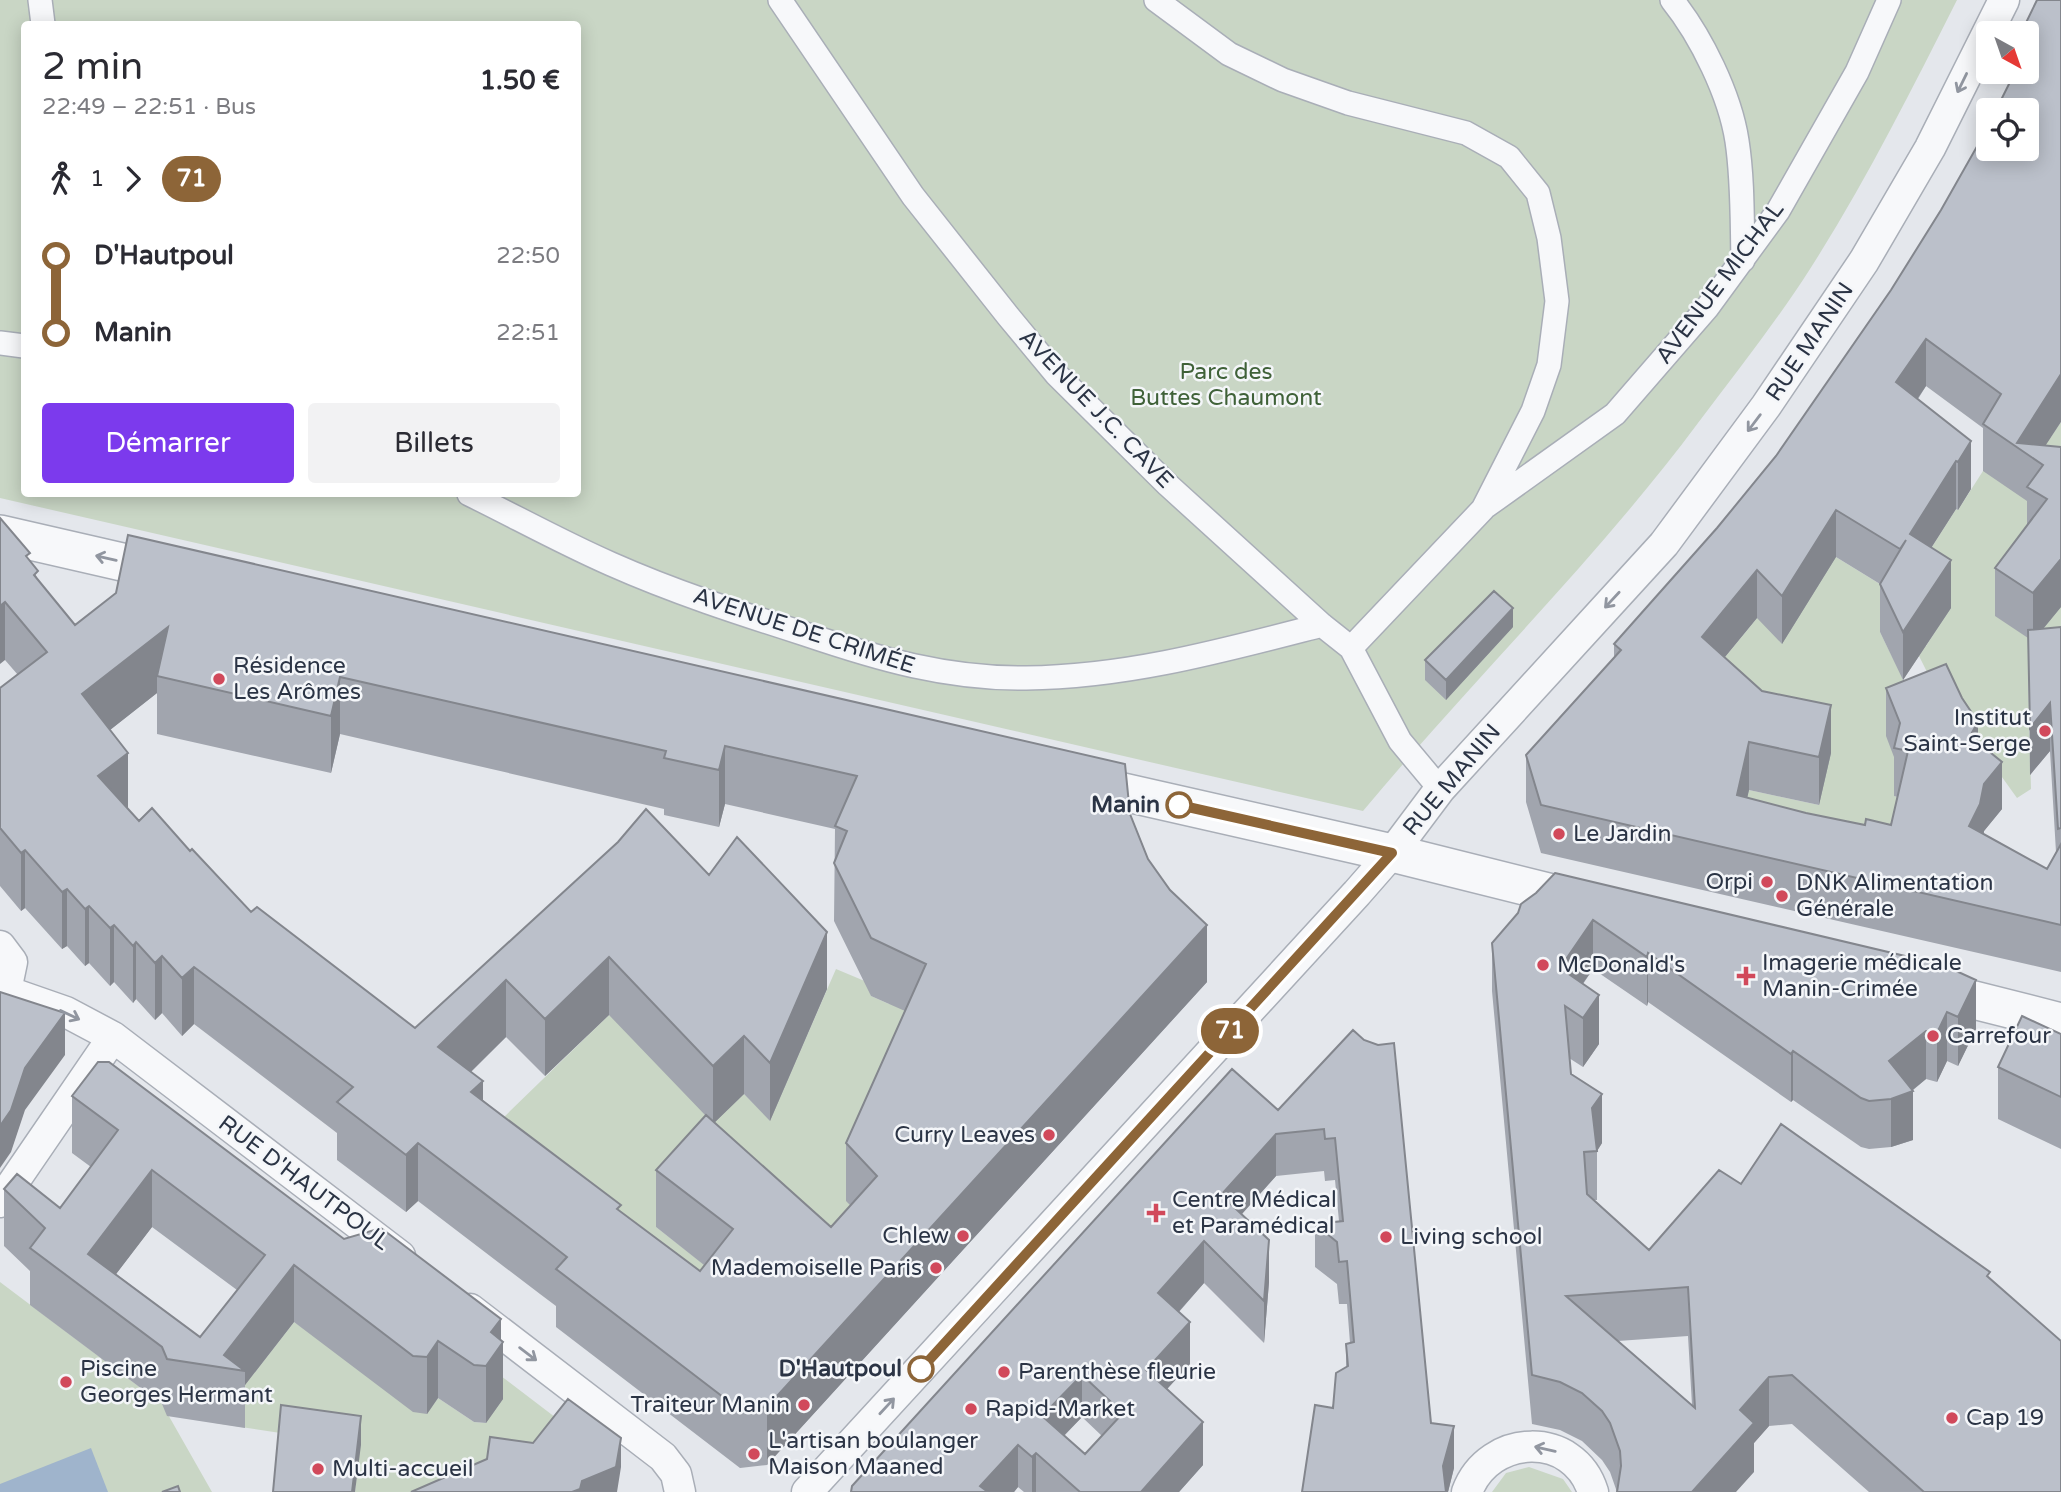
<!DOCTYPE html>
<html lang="fr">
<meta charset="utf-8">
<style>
body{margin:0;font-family:"Varela Round",sans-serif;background:#f2f2f3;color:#2b2b33;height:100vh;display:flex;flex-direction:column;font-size:26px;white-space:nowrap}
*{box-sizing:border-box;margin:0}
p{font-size:23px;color:#7c7c81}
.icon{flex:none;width:38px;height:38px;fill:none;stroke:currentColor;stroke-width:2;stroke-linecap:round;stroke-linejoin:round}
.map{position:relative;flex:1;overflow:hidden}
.drawer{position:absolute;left:21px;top:21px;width:560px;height:476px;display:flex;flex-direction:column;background:#fff;border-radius:7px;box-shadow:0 4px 18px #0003}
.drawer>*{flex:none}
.badge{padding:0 14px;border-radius:23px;font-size:24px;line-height:46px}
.needle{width:46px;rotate:140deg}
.buttons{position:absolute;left:1976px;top:21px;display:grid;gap:14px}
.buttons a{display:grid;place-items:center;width:63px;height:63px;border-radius:7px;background:#fff;box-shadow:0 4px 18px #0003;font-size:35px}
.map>.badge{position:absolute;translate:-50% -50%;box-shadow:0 0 0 4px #fff}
.legs{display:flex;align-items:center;gap:10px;height:77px;padding:0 21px;font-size:23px}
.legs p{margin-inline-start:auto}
.overview{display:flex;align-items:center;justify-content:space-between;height:119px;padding:0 21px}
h1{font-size:38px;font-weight:600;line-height:52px}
.action{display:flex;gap:14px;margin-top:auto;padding:14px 21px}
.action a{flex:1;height:80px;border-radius:7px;background:#7c3aed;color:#fff;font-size:28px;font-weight:600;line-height:80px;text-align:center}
.action a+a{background:#f2f2f3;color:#2b2b33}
ul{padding:0 21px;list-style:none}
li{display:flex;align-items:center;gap:24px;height:77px;font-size:26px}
li i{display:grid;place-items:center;width:10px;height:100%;margin:0 9px;background:currentColor}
li i::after{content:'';width:18px;height:18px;margin:-9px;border:5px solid;border-radius:50%;background:#fff}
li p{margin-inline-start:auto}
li:first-child i{background:linear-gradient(#0000 50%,currentColor 0)}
li:last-child i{background:linear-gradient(currentColor 50%,#0000 0)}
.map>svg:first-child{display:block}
.green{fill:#c9d6c5;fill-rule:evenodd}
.water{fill:#9fb4cc}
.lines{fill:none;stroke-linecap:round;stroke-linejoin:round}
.pedestrian-casing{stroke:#a9aeb7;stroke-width:26}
.minor-casing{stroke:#a9aeb7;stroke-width:33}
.tertiary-casing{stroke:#a9aeb7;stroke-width:40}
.pedestrian{stroke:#f7f8fa;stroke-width:23}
.minor{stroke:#f7f8fa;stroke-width:30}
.tertiary{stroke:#f7f8fa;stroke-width:37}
.wall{fill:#a1a5ae;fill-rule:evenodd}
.shaded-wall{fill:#83868d}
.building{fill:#bbc0ca;stroke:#83868d;stroke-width:2;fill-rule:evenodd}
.oneway{stroke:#9196a0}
.line-1-casing{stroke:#fff;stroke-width:16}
.line-1{stroke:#8d6538;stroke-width:10}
.poi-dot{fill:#d1495b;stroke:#f4f6f9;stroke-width:2.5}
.stop-1-dot{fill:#fff;stroke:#8d6538;stroke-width:3.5}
.labels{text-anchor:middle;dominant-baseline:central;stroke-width:5;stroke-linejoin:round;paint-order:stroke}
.street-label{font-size:23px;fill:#2b3445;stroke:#f4f6f9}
.park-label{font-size:23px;fill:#3f6138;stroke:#f4f6f9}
.poi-label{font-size:23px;fill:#2b3445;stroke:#f4f6f9;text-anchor:start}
.stop-label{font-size:23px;font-weight:bold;fill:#2b3445;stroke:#f4f6f9;text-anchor:end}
</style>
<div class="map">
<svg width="2061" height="1492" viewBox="0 0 2061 1492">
<rect width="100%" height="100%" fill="#e4e7ec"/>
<path class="green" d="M0,0H1957C1911,91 1865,183 1810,269C1776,322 1736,373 1698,423C1596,560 1472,680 1363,811L0,498ZM24,24H578V494H24Z
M2061,422V673L2028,675L2031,789L2017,798L1928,674L1914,646H1926L1950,608L1910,581L1956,509L1958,510L1983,471L2051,437Z
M1836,557L1901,597L1880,632L1910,693L1894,796L1908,799L1891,873L1736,843L1749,790L1819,805L1702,685L1762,612Z
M836,969L867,982L871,996L889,1004L900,997L931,1010L878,1234L656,1227L733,1287L700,1329L471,1149L609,1015L744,1094L770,1120Z
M0,1282L162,1404L212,1492H0Z
M294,1322L427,1413L438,1398L474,1422L486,1423L501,1376L568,1427L478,1492H355L360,1445L215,1423Z
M1529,1467L1563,1479L1572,1492H1492L1506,1473Z"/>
<path class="water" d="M91,1448L108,1492H0V1484Z"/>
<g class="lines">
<defs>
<path id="pedestrian" d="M40,0L43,24
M780,0L913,196L1008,316L1056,374L1168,485L1322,625L1351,648L1400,741L1440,789
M1156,0L1229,54L1283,80L1348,103L1466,133L1509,157L1538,193L1549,238L1557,301L1549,365L1533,411L1483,509L1351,648
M1672,0C1701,36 1730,95 1737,141C1743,180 1742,221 1743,260
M0,343L24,346
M469,494C516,517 563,543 611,564C674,592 739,613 805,634C879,659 947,679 1026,678C1128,677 1225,650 1322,625
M1485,507L1615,414L1707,308L1778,211L1857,72L1889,0"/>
<path id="minor" d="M0,946L12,962L6,991
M0,989L66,1012L113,1037L400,1256
M0,1202L113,1037
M470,1309L663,1457L676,1474L680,1492
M807,1492L1357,893L1392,853L1440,789L1664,544L1766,406L1864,261L1930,148L2004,0
M1467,1492C1489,1433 1574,1430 1593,1492"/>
<path id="tertiary" d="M0,534L170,573
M1079,782L1392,853L1588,902
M1926,988L2061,1022"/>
</defs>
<use href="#pedestrian" class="pedestrian-casing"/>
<use href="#minor" class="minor-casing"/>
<use href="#tertiary" class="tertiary-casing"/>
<use href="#pedestrian" class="pedestrian"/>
<use href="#minor" class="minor"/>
<use href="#tertiary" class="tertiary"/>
</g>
<path class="wall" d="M2037,0L2045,446L2061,607L2043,629L2061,627V972L1541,853L1526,802V755L1614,658V644L1717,528L1776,456L1891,290L2026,72ZM1926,386L1983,428V471L2027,501V527L1995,568V616L2028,638L2030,775L2050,751L2056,852L2047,869L1984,834V831L2002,809L1978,742L1886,688V736L1894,757V796L1898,797L1891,825H1865L1806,813L1747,798L1749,790L1819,805L1831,753L1724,658L1757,618L1782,644L1836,557L1880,584V632L1903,680L1951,608L1931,548L1956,509L1958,510L1971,489V441L1918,399Z
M0,518L30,561L38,580L75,625L1130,814L1148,859L1207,982L767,1465L740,1468L556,1327V1306L540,1294L418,1201L406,1212L337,1160V1133L194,1024L182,1036L162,1013L155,1020L136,999L133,1003L114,982L110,986L89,963L85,966L67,946L62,949L25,908L21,911L0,886V688L18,675L5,660ZM157,693V734L331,773L340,734L664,809V815L719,827L725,804L835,829L834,921L871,996L905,1011L846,1143V1201L851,1206L831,1227L714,1123L744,1094L770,1121L827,989L709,875L618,842L415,1028L251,912L190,851L139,821L128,809L110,730ZM609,1015L706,1116L656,1170V1227L704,1265L700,1271L621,1212L483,1100L471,1072L506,1037L545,1076Z
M1513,627L1446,700L1425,680V660Z
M1521,904L1943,965L1976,1029L1958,1066L1947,1061L1937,1082L1926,1079L1912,1091L1913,1140L1891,1147L1869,1149L1861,1147L1793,1100L1791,1102L1648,1002L1647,1006L1593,969L1583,984L1599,1044L1583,1067L1569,1058L1571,1074L1602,1143L1597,1151V1200H1593L1649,1250L1741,1184L1990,1279L2061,1492H1869L1792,1424L1769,1426L1754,1443V1472L1617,1492L1610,1472L1602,1460L1582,1441L1560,1430L1532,1424L1492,991V943L1518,913ZM1688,1336L1692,1405L1618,1341Z
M1353,1030L1431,1423L1454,1468L1448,1492H1302L1346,1367V1344L1350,1343L1347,1304H1339L1337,1284L1315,1267V1224L1339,1221L1335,1180L1325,1181L1324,1171L1276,1176L1242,1214L1269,1282L1264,1343L1204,1283L1179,1312L1190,1364L1167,1389L1203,1465L1179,1492H1024L1018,1487L1014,1492H851L1278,1110ZM1082,1417L1102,1436L1085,1454L1064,1436Z
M2061,1034V1149L1998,1119V1067Z
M72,1096L344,1239L501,1340L503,1399L486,1423L474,1422L438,1398L427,1414L413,1412L294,1322L245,1385V1428L167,1416L162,1404L30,1305V1271L4,1246V1189L60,1208L91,1167L72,1153ZM152,1227L237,1290L200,1337L116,1274Z"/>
<path class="shaded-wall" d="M1926,339V386L1896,430V382Z
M2061,374V422L2036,460L2017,443Z
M1971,441V489L1958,510V462Z
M1956,461V509L1910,581V534Z
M1836,510V557L1782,644V596Z
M2061,559V607L2033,641V593Z
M1951,560V608L1903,680V632Z
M1757,570V618L1702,685V637Z
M5,602V660L0,664V606Z
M1513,608V627L1446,700V680Z
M168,627L157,676V693L82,752V694Z
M340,677V734L331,773V716Z
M2050,703V751L2030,775V728Z
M1831,705V753L1819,805V757Z
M1978,722V769L1970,736Z
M1749,742V790L1737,843V795Z
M725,746V804L719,827V770Z
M128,753V810L98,776Z
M2002,762V809L1984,831L1980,852L1969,826L1984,784Z
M25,850V908L21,911V853Z
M67,889V946L62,949V892Z
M89,906V963L85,966V909Z
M1593,920V969L1566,1007L1560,968Z
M114,925V982L110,986V928Z
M1207,925V982L767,1465V1407Z
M827,932V989L770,1121V1063Z
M136,942V999L133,1003V946Z
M1648,953V1002L1647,1006V957Z
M162,956V1013L155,1020V963Z
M609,957V1015L545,1076V1019Z
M194,967V1024L182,1036V978Z
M506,980V1037L438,1104V1047Z
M1976,980V1029L1958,1066V1017Z
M1599,995V1044L1583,1067V1018Z
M1947,1012V1061L1937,1082V1033Z
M65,1013V1055L25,1110L11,1152L0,1168V1126L25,1068Z
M1926,1031V1079L1910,1092L1913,1091V1140L1891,1147V1099L1889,1061Z
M744,1036V1094L713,1124V1066Z
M1793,1051V1100L1791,1102V1054Z
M483,1081V1138L471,1092Z
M1602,1094V1143L1597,1151L1592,1108Z
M1276,1134V1176L1221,1237V1195Z
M418,1143V1201L406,1212V1155Z
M152,1170V1227L97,1299L88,1254Z
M1269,1240V1282L1264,1343V1301Z
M1204,1241V1283L1158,1335V1293Z
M294,1265V1322L245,1385V1371L224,1355Z
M501,1319V1345L503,1342V1399L486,1423V1366L491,1332Z
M1190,1322V1364L1146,1412V1370Z
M438,1341V1398L427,1414V1357Z
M1082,1375V1417L1042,1458V1416Z
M1769,1377V1426L1754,1443V1472L1736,1492H1692L1740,1410Z
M361,1416V1445L355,1492H352Z
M1203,1422V1465L1179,1492H1141Z
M1454,1426V1468L1448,1492H1443V1466Z
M621,1438V1467L617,1492H572Z
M1018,1445V1487L1014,1492H980V1486Z
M1036,1453V1492H1032V1457Z"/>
<path class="building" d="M2037,0H2061V374L2017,443L2061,447V559L2033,593L1995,568L2047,499L2027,487L2043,465L1983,424L2001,394L1926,339L1896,382L1971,441L1958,462L1956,461L1910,534L1951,560L1903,632L1880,584L1906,540L1900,549L1836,510L1782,596L1757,570L1702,637L1762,691L1831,705L1819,757L1749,742L1737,795L1806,813L1865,825L1866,819L1891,825L1908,751L1894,748L1900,723L1886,688L1946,664L1962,698L1978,722L1970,736L2002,762L1984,784L1980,804L1969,826L2047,869L2061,844V925L1541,805L1526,755L1621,650L1614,644L1717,528L1776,456L1891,290L1941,210L1988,127V149H2026V110H1996L2015,72H2026V33H2021Z
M0,518L30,553L26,556L38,571L34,575L75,625L116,593L128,535L1125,764L1130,814L1148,859L1170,890L1207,925L767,1407L740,1410L556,1269L567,1257L540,1236L418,1143L406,1155L337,1102L353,1087L194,967L182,978L162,956L155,963L136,942L133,946L114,925L110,928L89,906L85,909L67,889L62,892L25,850L21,853L0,828V688L47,652L5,602L0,606ZM168,627L157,676L331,716L340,677L666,751L664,758L719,770L725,746L857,776L835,826L847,831L834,863L871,938L926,964L846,1143L877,1176L831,1227L706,1115L656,1170L733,1229L700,1271L617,1209L621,1205L471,1092L483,1081L438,1047L506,980L545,1019L609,957L713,1066L744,1036L770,1063L827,932L737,837L709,875L646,809L618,842L415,1028L257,907L251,912L192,849L190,851L152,808L139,821L98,776L128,753L82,694Z
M1494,591L1513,608L1446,680L1425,660Z
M2061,627V828L2058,829L2050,703L2030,728L2028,630Z
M1555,873L1943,965L1976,980L1958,1017L1947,1012L1937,1033L1926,1031L1889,1061L1913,1091L1891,1099L1869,1101L1861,1098L1793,1051L1791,1054L1648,953L1647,957L1593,920L1560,968L1599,995L1583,1018L1565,1006L1571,1074L1602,1094L1592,1108L1597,1151L1584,1152L1587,1194L1649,1250L1719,1170L1741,1184L1781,1124L1990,1272L1987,1276L2061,1341V1492H1924L1792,1375L1769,1377L1740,1410L1754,1423L1692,1492H1617L1621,1466L1620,1451L1610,1423L1602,1411L1582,1393L1560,1382L1532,1375L1492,943L1518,913L1521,904L1536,893ZM1688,1287L1695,1408L1566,1296Z
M0,992L65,1013L25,1068L11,1110L0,1126Z
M2022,1016L2061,1034V1097L1998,1067Z
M1353,1030L1364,1040L1378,1045L1394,1043L1431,1423L1454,1426L1443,1466L1446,1492H1302L1315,1405L1333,1408L1336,1373L1348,1366L1346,1344L1354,1342L1347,1261L1339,1262L1337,1242L1315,1224L1343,1221L1335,1138L1325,1139L1324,1129L1276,1134L1221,1195L1269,1240L1264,1301L1204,1241L1158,1293L1190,1322L1146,1370L1203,1422L1141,1492H1080L1036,1453L1032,1457L1018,1445L980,1486L988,1492H851L852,1486L1232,1069L1278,1110ZM1082,1375L1123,1413L1085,1454L1042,1416Z
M98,1062H109L344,1239L381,1228L501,1319L491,1332L503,1342L486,1366L474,1365L438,1341L427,1357L413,1356L294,1265L224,1355L245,1371L167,1359L162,1347L30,1248L45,1228L4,1189L17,1174L60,1208L118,1130L72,1096ZM152,1170L265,1255L200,1337L88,1254Z
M568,1399L621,1438L616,1467L582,1481L580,1489L572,1492H411L487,1459L490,1437L533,1443Z
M281,1405L361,1416L352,1492H273Z
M178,1486L180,1492H162Z"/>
<defs><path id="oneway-shaft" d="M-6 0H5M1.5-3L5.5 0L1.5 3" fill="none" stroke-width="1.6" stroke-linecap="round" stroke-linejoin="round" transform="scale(1.75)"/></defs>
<g class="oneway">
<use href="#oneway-shaft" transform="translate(1962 83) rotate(116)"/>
<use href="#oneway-shaft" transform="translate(1754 423) rotate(127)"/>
<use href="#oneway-shaft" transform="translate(106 558) rotate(-167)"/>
<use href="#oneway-shaft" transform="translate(1612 600) rotate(133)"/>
<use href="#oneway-shaft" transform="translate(70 1015) rotate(26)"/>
<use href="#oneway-shaft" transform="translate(528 1354) rotate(37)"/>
<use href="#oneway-shaft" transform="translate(887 1406) rotate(-47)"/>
<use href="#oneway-shaft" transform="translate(1545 1449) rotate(-167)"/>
</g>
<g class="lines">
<defs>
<path id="line-1" d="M921,1369L1392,853L1179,805"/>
</defs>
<use href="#line-1" class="line-1-casing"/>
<use href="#line-1" class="line-1"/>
</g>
<g class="poi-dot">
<circle cx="219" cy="679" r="7"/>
<circle cx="2045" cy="731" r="7"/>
<circle cx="1559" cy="834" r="7"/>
<circle cx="1767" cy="882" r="7"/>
<circle cx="1782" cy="896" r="7"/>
<circle cx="1543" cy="965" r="7"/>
<path d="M1742.5 965.5h7v7h7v7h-7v7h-7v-7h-7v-7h7z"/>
<circle cx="1933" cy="1036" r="7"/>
<circle cx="1049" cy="1135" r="7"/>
<path d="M1152.5 1202.5h7v7h7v7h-7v7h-7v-7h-7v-7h7z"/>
<circle cx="963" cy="1236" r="7"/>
<circle cx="1386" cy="1237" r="7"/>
<circle cx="936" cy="1268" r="7"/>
<circle cx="1004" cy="1372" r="7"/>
<circle cx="66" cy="1382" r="7"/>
<circle cx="804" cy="1405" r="7"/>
<circle cx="971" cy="1409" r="7"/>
<circle cx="1952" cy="1418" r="7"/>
<circle cx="754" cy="1454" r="7"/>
<circle cx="318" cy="1469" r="7"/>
</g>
<g class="stop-1-dot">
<circle cx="1179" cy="805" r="12"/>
<circle cx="921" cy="1369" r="12"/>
</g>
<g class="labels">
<g class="street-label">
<text transform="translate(1720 283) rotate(-53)">AVENUE MICHAL</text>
<text transform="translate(1810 342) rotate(-56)">RUE MANIN</text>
<text transform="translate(1096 409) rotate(46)">AVENUE J.C. CAVE</text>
<text transform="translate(804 631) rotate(18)">AVENUE DE CRIMÉE</text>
<text transform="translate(1452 780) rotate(-50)">RUE MANIN</text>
<text transform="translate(304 1183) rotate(37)">RUE D'HAUTPOUL</text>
</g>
<g class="park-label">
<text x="1226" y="372">Parc des<tspan x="1226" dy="26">Buttes Chaumont</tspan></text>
</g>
<g class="poi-label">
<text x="233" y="666">Résidence<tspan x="233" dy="26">Les Arômes</tspan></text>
<text x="2031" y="718" text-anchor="end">Institut<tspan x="2031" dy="26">Saint-Serge</tspan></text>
<text x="1573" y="834">Le Jardin</text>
<text x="1753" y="882" text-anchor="end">Orpi</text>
<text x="1796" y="883">DNK Alimentation<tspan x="1796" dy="26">Générale</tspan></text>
<text x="1762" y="963">Imagerie médicale<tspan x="1762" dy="26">Manin-Crimée</tspan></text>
<text x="1557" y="965">McDonald's</text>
<text x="1947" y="1036">Carrefour</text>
<text x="1035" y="1135" text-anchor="end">Curry Leaves</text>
<text x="1172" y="1200">Centre Médical<tspan x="1172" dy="26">et Paramédical</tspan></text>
<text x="949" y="1236" text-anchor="end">Chlew</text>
<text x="1400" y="1237">Living school</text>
<text x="922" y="1268" text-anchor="end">Mademoiselle Paris</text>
<text x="80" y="1369">Piscine<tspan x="80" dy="26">Georges Hermant</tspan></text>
<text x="1018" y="1372">Parenthèse fleurie</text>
<text x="790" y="1405" text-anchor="end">Traiteur Manin</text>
<text x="985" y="1409">Rapid-Market</text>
<text x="1966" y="1418">Cap 19</text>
<text x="768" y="1441">L'artisan boulanger<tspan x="768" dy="26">Maison Maaned</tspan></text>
<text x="332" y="1469">Multi-accueil</text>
</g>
<g class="stop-label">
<text x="1160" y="805">Manin</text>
<text x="902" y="1369">D'Hautpoul</text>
</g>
</g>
</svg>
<div class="buttons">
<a><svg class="needle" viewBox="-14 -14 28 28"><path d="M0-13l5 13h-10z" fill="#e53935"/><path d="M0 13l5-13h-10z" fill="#7c7c81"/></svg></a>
<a><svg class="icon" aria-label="locate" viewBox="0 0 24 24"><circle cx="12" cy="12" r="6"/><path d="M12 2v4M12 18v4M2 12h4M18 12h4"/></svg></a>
</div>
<b class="badge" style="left:1230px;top:1031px;background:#8d6538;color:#fff">71</b>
<section class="drawer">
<div class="overview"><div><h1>2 min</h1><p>22:49 – 22:51 · Bus</p></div><b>1.50 €</b></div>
<div class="legs"><svg class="icon" aria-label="walk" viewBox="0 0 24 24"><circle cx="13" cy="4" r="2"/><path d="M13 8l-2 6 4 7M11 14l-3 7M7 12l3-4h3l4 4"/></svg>1<svg class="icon" aria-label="forward" viewBox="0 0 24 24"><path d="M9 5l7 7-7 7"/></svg><b class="badge" style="background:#8d6538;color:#fff">71</b></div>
<ul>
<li><i style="color:#8d6538"></i><b>D'Hautpoul</b><p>22:50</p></li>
<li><i style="color:#8d6538"></i><b>Manin</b><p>22:51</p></li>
</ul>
<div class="action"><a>Démarrer</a><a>Billets</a></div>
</section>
</div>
